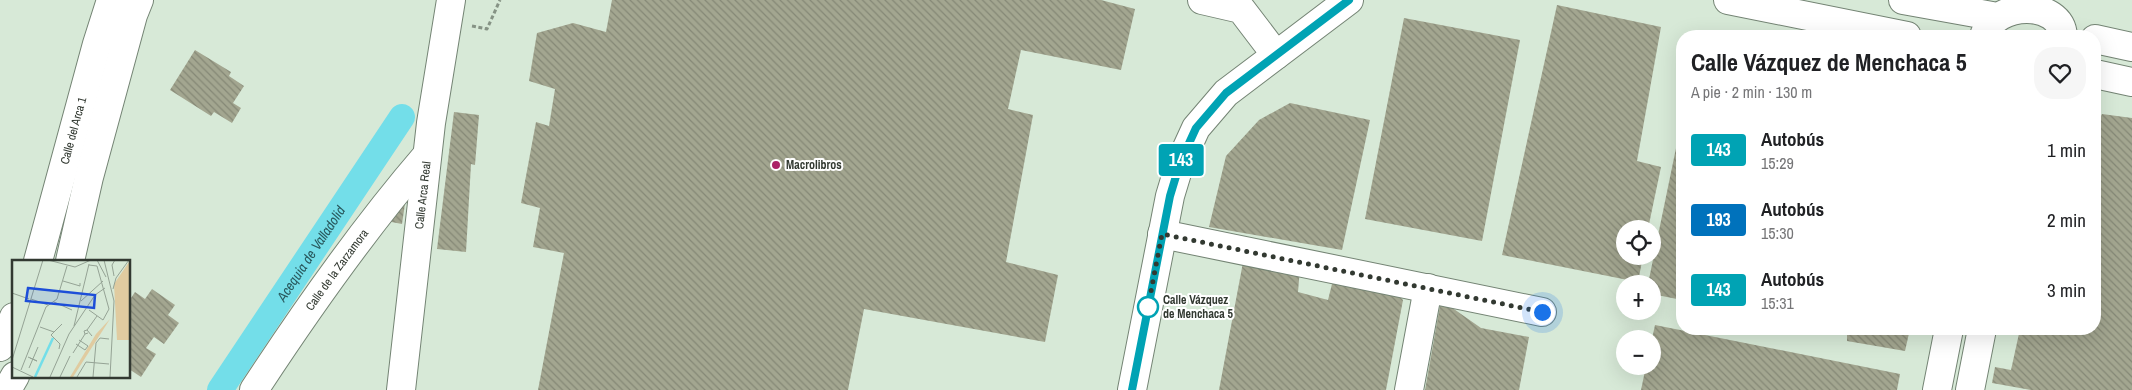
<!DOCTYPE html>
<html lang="es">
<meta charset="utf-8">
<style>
body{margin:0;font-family:"Archivo Narrow",sans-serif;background:#f6f6f6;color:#202124;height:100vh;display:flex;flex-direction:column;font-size:19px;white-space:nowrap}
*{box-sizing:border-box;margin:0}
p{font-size:16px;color:#757577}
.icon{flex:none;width:28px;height:28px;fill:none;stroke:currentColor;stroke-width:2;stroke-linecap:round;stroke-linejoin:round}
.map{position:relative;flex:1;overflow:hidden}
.details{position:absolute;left:1676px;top:30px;width:425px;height:305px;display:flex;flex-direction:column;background:#fff;border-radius:20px;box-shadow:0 5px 20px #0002}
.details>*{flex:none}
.badge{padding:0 10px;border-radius:4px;font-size:18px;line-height:32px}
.controls{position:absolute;left:1616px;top:220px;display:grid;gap:10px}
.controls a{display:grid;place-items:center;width:45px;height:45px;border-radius:50%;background:#fff;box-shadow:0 5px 20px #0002;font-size:25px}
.you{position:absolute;width:25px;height:25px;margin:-12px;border:4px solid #fff;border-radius:50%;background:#1a73e8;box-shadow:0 0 0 8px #1a73e833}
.map>.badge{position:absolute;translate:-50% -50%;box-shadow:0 0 0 2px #fff}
.round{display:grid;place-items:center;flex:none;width:52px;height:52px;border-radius:20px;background:#f6f6f6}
.overview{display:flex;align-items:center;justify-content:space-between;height:85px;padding:0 15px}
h1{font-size:24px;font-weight:700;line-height:38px}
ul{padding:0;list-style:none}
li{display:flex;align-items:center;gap:15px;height:70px;padding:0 15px}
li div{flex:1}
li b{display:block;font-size:19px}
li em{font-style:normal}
li .badge{min-width:55px;font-weight:700;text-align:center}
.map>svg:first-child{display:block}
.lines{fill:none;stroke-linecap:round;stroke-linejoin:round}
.canal{stroke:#73dee9;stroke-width:26}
.building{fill:url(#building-back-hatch)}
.minor-casing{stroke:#748474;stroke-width:30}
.path{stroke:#869385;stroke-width:3;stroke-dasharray:4 2.5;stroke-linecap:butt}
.minor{stroke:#fff;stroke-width:28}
.line-casing{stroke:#fff;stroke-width:11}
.line{stroke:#00a3b4;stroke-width:8}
.walk{stroke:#323931;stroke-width:5;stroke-dasharray:0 9}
.poi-dot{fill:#ab2267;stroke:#fff;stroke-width:2}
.stop-dot{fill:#fff;stroke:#00a3b4;stroke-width:2.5}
.labels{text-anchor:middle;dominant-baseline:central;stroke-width:4;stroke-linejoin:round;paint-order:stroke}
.street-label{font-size:12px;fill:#323931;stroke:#fff}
.poi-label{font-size:12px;font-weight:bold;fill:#323931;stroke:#fff;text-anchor:start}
.stop-label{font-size:12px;font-weight:bold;fill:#323931;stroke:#fff;text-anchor:start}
.water-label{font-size:14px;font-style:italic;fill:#29595e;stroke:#fff}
.inset-river{fill:none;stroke:#73dee9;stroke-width:2.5}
.inset-road{fill:none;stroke:#95a395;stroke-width:1}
.view{fill:#1d4ed8;fill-opacity:0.15;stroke:#1d4ed8;stroke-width:2.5}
.inset-edge{fill:none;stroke:#323931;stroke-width:2.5}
</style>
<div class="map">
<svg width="2132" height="390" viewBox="0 0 2132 390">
<defs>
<pattern id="building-back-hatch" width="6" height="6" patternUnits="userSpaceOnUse" patternTransform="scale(1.25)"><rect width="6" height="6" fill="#a3a690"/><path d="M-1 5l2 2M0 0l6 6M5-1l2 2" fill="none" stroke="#858876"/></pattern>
</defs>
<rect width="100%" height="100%" fill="#d7e9d7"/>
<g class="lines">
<path class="canal" id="s1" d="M220,390L402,117"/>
</g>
<path class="building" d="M612,0H1101L1135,9L1121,70L1021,50L1008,109L1033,115L1006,262L1058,275L1045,342L864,309L848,390H538L564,253L533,247L540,208L521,203L536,122L549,126L555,89L529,81L537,33L573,23L606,32Z
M1557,5L1661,27L1637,161L1661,167L1648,229H1625V256H1643L1638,282L1502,255Z
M1404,18L1520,40L1482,241L1365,219Z
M195,50L231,72L229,76L244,86L233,103L241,108L232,123L214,112L211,116L170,90Z
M1290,103L1370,120L1342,250L1209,227L1226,156L1259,120Z
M454,112L479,115L475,165L471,164L466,252L437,249Z
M2102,114L2132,118V390H2031L1992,383L1995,367L2011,370L2020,329H2095V119L2099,120Z
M1682,119V300L1652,294V284H1648Z
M406,197L402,224L381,220Z
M1244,257L1300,268L1298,292L1328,300L1335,272L1385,282L1403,300L1386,390H1219Z
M152,289L175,305L168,315L179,323L164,344L154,337L146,348L156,354L141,377L129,369V301L135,292L145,299Z
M1441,300L1481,328L1529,337L1519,390H1425Z
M1655,325L1900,374L1897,390H1641L1646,366H1652V339Z
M1835,329H1910L1905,351L1847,341V332Z"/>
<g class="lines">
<defs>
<g id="minor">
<path d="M1202,0L1241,9L1276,55"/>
<path d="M1728,0L1907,36"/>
<path d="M1903,0L1992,16"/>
<path d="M1984,36C1995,0 2061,0 2063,36"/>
<path d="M2095,39L2132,47"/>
<path d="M2095,74L2132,82"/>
<path d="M1162,234L1542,312"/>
<path id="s2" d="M38,261L97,44L111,0"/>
<path d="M70,261L89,177L133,15L139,0"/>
<path d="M0,347L14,317"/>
<path d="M7,390L15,376"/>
<path id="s3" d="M254,390C307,309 364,228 427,155"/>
<path id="s4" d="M401,390L431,123L451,0"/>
<path d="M1132,390L1170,196L1180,163L1196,128L1226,93L1349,0"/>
<path d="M1409,390L1428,288"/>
<path d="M1937,390L1949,329"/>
<path d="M1970,390L1982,329"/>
</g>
</defs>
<use href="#minor" class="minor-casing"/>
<path class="path" d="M472,26L487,29L500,0"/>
<use href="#minor" class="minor"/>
</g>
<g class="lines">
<defs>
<path id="line" d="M1132,390L1170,196L1180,163L1196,128L1226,93L1349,0"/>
</defs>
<use href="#line" class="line-casing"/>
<use href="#line" class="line"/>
<path class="walk" d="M1148,307L1147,312L1162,234L1542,312"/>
</g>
<circle class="poi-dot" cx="776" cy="165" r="5"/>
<circle class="stop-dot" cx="1148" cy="307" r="10"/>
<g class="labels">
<g class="street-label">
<text stroke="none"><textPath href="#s2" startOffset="135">Calle del Arca 1</textPath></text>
<text stroke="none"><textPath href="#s4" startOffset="196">Calle Arca Real</textPath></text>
<text stroke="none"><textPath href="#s3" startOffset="146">Calle de la Zarzamora</textPath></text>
</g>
<g class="poi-label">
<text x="786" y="165">Macrolibros</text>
</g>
<g class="stop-label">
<text x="1163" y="300">Calle Vázquez<tspan x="1163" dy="14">de Menchaca 5</tspan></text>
</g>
<g class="water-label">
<text stroke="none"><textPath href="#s1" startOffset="164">Acequia de Valladolid</textPath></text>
</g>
</g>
<g transform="translate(12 260)">
<rect width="118" height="118" fill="#d7e9d7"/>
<path d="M117,2V80H105L102,24Z" fill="#e0cba0"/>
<path d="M98,59L61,117H58L84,74Z" fill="#e0cba0"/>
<path class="inset-river" d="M23,117L41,78"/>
<path class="inset-road" d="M36,0L63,7L79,0M85,0L94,17M92,0L102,41L98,117M77,5L85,6L97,49L91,60L77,50M102,16L100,5L103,0M51,21L68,26V23M101,29L104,18L117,0M0,33L17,39M19,39L36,45M69,41L91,21M42,42L60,50M62,66L77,4M28,67L42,72L50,64M75,70L85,56M42,72L39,75L48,84L47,89M76,73L73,74L72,71L75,70L80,76M64,84L73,90L76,86L67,80M61,93L73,74M16,97L25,101L18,98M0,100L31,0M0,107L21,117M17,108L26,87M9,110L34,47L45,39L55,6M38,117L57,74L83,35L93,28M48,117L58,96M65,117L74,102L97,104M81,117L84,83L88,78L97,79"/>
<path class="view" d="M16,28L83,35L82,48L14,41Z"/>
<rect width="118" height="118" class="inset-edge"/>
</g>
</svg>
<div class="controls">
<a><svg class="icon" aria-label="locate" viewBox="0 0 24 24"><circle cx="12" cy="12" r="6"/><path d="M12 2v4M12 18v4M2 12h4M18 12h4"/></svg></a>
<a>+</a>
<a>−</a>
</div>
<div class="you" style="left:1542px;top:312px"></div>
<b class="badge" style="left:1181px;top:160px;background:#00a3b4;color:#fff">143</b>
<section class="details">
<div class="overview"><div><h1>Calle Vázquez de Menchaca 5</h1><p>A pie · 2 min · 130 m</p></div><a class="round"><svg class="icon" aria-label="heart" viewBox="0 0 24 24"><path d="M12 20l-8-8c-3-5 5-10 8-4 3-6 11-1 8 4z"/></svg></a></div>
<ul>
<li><span class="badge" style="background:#00a3b4;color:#fff">143</span><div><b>Autobús</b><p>15:29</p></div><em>1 min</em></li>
<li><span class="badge" style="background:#0072bc;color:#fff">193</span><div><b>Autobús</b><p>15:30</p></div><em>2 min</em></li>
<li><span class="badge" style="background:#00a3b4;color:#fff">143</span><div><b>Autobús</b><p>15:31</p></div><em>3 min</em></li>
</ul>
</section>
</div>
